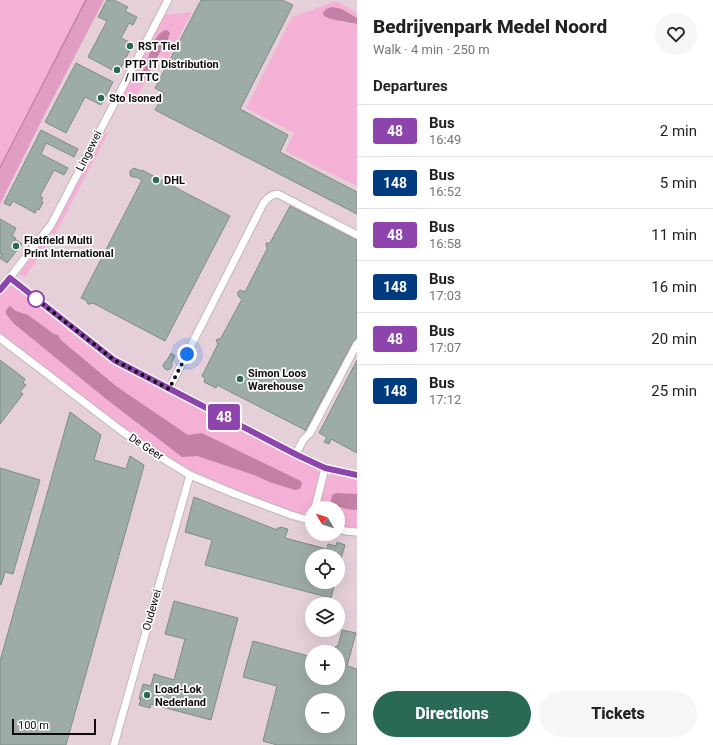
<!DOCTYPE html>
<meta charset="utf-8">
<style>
body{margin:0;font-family:Roboto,sans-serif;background:#f6f6f6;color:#222;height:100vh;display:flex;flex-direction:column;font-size:15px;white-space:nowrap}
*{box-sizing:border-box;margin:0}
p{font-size:13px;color:#767676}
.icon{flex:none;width:22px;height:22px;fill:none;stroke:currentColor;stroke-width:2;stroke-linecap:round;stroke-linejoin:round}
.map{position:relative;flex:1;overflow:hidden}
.panel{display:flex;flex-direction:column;background:#fff;width:356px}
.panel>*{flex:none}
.badge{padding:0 8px;border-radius:3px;font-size:14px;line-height:26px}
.needle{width:26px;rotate:309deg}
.controls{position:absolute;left:305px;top:501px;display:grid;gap:8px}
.controls a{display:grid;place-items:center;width:40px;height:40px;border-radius:50%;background:#fff;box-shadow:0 4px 16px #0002;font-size:20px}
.scale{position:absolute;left:12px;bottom:10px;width:84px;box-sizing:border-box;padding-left:4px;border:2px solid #0f0a0d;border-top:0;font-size:11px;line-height:14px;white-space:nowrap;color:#0f0a0d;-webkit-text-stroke:3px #fff;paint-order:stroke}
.you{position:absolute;width:20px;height:20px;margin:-10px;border:3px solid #fff;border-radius:50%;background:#1a73e8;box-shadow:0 0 0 6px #1a73e833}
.map>.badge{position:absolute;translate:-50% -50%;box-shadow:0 0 0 2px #fff}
h2{padding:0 16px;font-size:15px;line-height:36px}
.round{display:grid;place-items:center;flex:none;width:42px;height:42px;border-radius:21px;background:#f6f6f6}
.overview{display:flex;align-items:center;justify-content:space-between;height:68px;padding:0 16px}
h1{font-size:19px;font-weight:800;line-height:30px}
.cta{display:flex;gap:8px;margin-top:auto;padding:8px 16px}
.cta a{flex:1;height:46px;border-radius:24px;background:#2a6956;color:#fff;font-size:16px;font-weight:800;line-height:46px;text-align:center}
.cta a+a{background:#f6f6f6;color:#222}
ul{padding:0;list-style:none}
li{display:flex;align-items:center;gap:12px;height:52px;padding:0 16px;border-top:1px solid #e0e0e0}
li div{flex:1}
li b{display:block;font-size:15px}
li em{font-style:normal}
li .badge{min-width:44px;font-weight:700;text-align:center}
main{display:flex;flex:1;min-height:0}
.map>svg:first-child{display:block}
.built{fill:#e5d0da;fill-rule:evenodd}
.green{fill:#f4b1d5;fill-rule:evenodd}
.forest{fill:#e29dc3}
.water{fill:#c381a6}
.building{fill:#9daca6;stroke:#7e8c87;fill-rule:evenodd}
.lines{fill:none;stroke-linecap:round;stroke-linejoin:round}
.minor-casing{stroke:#c4b5bc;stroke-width:9}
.minor{stroke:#fff;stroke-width:7}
.line-casing{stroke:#fff;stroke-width:9}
.line{stroke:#8e44ad;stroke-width:6}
.walk{stroke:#0f0a0d;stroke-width:4;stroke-dasharray:0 7.2}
.poi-dot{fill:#2a6956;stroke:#fff;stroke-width:1.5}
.stop-dot{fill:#fff;stroke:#8e44ad;stroke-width:2}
.labels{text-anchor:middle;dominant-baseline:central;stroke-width:3.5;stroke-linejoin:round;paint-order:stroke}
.poi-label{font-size:11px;font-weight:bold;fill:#0f0a0d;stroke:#fff;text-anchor:start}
.street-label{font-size:11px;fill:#0f0a0d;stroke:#fff}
</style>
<main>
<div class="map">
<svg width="357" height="745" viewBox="0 0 357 745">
<rect width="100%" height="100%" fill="#f0e1e9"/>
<path class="built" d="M86,0H357V745H0V165L30,108ZM312,508H338V534H312ZM312,556H338V582H312ZM312,604H338V630H312ZM312,652H338V678H312ZM312,700H338V726H312Z"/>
<path class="green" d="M0,0H85L0,166Z
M336,1L357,13V18L342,9L325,10L323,12L342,22L357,24V186L285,151L294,133L246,108L292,17Z
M192,12L168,59L159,55L163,46L168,40L170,35L165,30C152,37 145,65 143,79L148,71L151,70L135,101L133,102L123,97L122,95L163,15Z
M105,133H108L55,235L51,233Z
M43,240L48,244L25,277L19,274Z
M10,286H14L113,362L314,467L318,470L320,476L311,507C308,513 304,514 297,514L232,490L178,464L120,426L0,333V294L4,288ZM10,307L54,334L58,335L61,340L116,386L188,435L202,433L301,481L302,484L300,489L295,490L269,482L254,475L197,456H182L106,399L13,323L6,314Z
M335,474L357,480V494H350L331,498V502C337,508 349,510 357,510V529L338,525V508H317L325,479L330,475Z"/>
<path class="forest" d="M87,0H104L47,110L0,204V169Z"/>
<path class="water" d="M85,0H87L0,169V166Z
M332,7L342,9L357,18V24L331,19L324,16L323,12L328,8Z
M165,30H167L170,33L168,40L163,46L151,70C146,72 144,80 139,81L138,79C140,75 143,71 145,67C150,55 152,36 165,30Z
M10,306L16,311L28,315L54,334L58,335L61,340L116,386L188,435L202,433L301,481L302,484L300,489L295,490L269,482L254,475L197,456L182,457L106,399L13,323L6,314V310Z
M336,493L357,494V510C349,510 337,508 331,502L332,495Z"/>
<path class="building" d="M107,0H114L128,7L125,11L137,17L133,25L129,23L121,38L133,44L118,73L88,57L107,21L98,17Z
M201,0H282L293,5L240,109L288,135L280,152L357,192V214L155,110L164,93L155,88Z
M76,63L113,82L101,105L85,97L66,133L45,122Z
M41,130L78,149L74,157L46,143L41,154L68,168L64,175L54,170L40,196L43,198L41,201L43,202L39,210L37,209L35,213L13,201L10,206L4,203Z
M134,168L141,171L142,170L230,216L165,341L93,303L90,304H88L86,300L81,298L142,180L136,177H132L130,175V171Z
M290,206L357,240V337L353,342L305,431V430L217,385L216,388L204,382L205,378L202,376L218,344L216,340L221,338L242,299L238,296V292L240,290L245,292L267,249L266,243H270Z
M0,219L16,228L12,236L16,238L15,239L22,244L7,263L0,258L2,255L0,254Z
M171,353L175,356L172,362V367L170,369L167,370L164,368L163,365L165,362L167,360Z
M0,360L25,379L23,383L26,385L20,392L23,394L0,424Z
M357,360V453L331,439L329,444L324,442L327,437L319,433Z
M70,412L101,435L94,460L126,469L130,456L144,465L142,473L66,745H0V661Z
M0,468L40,480L13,574L5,572L1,585L0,584Z
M194,497L277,530V528H280V527L288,529L285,538L327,549L328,544L336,546L337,542L345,545L339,565H338V556H312V582H335L331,598L205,565L212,540L185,532Z
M174,601L238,618L211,720L151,704L150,708L139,705L141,699H139L143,684L151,686L154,674L174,680L185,639L165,634Z
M342,630L356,633L347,666L357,669V745H277L263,741L277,686L243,677L253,641L312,657V678H338V652H334L336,646H338ZM312,700H338V726H312Z"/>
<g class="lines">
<defs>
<path id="minor" d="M10,278L114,360L297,455L325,468L357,475
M0,290L51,225L168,0
M0,338L123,432L167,461L190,475L235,494L291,515L312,521
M169,389L263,204C267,198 271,194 278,194L357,235
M296,454L303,440L310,433L357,344
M315,508L325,468
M338,529L345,531L357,532
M114,745L190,475"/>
</defs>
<use href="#minor" class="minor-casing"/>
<use href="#minor" class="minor"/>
</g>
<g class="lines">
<defs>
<path id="line" d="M0,290L10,278L114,360L297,455L325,468L357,475"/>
</defs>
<use href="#line" class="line-casing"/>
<use href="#line" class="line"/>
<path class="walk" d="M36,299L31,295L114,360L169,389L187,354"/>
</g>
<g class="poi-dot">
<circle cx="130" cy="46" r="4"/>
<circle cx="117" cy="70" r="4"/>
<circle cx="101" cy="98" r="4"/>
<circle cx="156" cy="180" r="4"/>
<circle cx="16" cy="246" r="4"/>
<circle cx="240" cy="379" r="4"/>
<circle cx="147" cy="695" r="4"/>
</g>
<circle class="stop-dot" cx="36" cy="299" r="8"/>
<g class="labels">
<g class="poi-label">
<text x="138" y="46">RST Tiel</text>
<text x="125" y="64">PTP IT Distribution<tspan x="125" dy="13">/ IITTC</tspan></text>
<text x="109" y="98">Sto Isoned</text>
<text x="164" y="180">DHL</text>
<text x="24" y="240">Flatfield Multi<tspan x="24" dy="13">Print International</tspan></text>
<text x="248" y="373">Simon Loos<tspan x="248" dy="13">Warehouse</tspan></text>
<text x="155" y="689">Load-Lok<tspan x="155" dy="13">Nederland</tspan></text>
</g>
<g class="street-label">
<text transform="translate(89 151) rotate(-63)">Lingewei</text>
<text transform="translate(146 447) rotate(33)">De Geer</text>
<text transform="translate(152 610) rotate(-74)">Oudewei</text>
</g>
</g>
</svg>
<div class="controls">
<a><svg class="needle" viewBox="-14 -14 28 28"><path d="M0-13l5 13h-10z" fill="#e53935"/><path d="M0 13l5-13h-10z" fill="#767676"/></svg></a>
<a><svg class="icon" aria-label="locate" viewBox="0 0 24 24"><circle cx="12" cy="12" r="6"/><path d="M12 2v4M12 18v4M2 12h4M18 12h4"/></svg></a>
<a><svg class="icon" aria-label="layers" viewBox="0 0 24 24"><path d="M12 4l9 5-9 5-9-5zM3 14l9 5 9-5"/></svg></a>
<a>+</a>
<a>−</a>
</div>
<div class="scale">100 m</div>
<div class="you" style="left:187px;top:354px"></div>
<b class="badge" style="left:224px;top:417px;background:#8e44ad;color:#fff">48</b>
</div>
<section class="panel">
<div class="overview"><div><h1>Bedrijvenpark Medel Noord</h1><p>Walk · 4 min · 250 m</p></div><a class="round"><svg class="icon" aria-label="heart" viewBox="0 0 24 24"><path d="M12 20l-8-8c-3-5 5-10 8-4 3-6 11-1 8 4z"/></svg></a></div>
<h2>Departures</h2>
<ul>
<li><span class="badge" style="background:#8e44ad;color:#fff">48</span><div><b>Bus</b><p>16:49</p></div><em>2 min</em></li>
<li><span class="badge" style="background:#003b80;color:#fff">148</span><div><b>Bus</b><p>16:52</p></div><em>5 min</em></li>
<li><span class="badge" style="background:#8e44ad;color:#fff">48</span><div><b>Bus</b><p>16:58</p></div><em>11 min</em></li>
<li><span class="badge" style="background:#003b80;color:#fff">148</span><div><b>Bus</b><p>17:03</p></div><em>16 min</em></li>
<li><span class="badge" style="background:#8e44ad;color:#fff">48</span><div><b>Bus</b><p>17:07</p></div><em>20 min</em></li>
<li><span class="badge" style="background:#003b80;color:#fff">148</span><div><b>Bus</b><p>17:12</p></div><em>25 min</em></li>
</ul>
<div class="cta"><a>Directions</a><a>Tickets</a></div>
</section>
</main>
